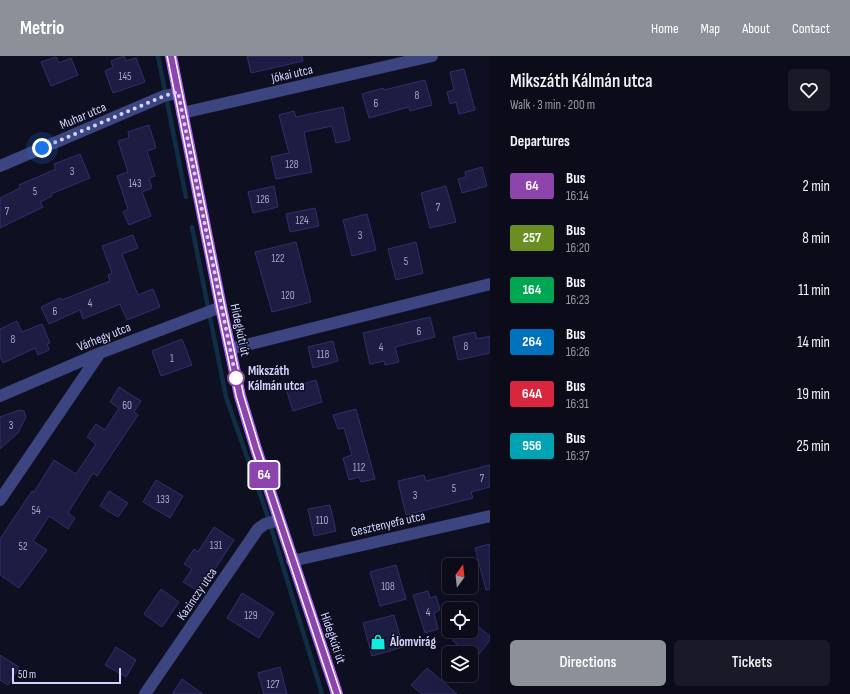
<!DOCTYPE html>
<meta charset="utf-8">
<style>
body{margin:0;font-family:"Sofia Sans Condensed",sans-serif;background:#191927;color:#f1f3f6;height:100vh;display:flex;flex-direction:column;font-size:15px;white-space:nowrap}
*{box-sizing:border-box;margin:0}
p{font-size:13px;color:#9a9ba2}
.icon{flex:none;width:22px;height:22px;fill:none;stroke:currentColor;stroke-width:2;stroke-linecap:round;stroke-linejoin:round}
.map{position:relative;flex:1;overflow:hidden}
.panel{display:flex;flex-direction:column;background:#0b0b1a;width:360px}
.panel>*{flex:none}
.badge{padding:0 8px;border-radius:3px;font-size:14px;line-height:26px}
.needle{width:26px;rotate:15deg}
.controls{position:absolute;left:442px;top:502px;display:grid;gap:8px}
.controls a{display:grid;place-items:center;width:36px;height:36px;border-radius:6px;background:#0b0b1a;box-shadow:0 4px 16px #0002,0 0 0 1px #2b2b39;font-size:20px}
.scale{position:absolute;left:12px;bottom:10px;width:109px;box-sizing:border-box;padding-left:4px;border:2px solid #d2d4fd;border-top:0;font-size:11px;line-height:14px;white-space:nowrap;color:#d2d4fd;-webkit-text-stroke:3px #0f0f22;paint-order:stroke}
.you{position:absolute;width:20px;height:20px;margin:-10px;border:3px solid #fff;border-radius:50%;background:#1a73e8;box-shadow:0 0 0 6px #1a73e833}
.map>.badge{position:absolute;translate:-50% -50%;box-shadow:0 0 0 2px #fff}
h2{padding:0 20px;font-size:15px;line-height:36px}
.round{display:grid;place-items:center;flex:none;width:42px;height:42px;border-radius:6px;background:#191927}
.headline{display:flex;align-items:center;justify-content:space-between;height:68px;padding:0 20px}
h1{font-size:19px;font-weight:600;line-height:30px}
.button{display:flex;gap:8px;margin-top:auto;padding:8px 20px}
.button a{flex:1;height:46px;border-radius:6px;background:#8c9099;color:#fff;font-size:16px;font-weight:600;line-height:46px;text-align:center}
.button a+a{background:#191927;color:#f1f3f6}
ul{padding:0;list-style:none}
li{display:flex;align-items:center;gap:12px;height:52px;padding:0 20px}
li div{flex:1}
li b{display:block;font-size:15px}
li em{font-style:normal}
li .badge{min-width:44px;font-weight:700;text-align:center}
header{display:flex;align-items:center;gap:24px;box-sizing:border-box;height:56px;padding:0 20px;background:#8c9099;color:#fff}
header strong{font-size:19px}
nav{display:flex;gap:22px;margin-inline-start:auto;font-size:14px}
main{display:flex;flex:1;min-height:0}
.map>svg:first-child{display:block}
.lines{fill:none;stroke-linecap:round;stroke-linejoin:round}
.stream{stroke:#102e45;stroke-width:4.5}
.building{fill:#1d1c42;stroke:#312f6d}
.minor{stroke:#3c457f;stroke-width:12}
.major{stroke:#a55ff7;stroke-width:12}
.line-casing{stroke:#fff;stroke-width:9}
.line{stroke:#8e44ad;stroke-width:6}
.walk{stroke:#d2d4fd;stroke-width:4;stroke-dasharray:0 7.2}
.stop-dot{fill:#fff;stroke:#8e44ad;stroke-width:2}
.labels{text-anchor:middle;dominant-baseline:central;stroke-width:3;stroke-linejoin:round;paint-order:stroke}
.number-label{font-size:11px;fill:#a5a6ce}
.street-label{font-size:13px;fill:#d2d4fd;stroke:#0f0f22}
.stop-label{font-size:13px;font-weight:bold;fill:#d2d4fd;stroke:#0f0f22;text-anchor:start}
.poi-label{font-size:13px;font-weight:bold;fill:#d2d4fd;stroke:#0f0f22;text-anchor:start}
</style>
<header>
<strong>Metrio</strong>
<nav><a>Home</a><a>Map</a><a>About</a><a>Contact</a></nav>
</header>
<main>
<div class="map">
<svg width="490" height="638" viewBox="0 0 490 638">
<rect width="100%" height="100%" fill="#0f0f22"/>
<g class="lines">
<path class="stream" d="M158,0L186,141
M192,171L226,341L267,458L322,638"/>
</g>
<path class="building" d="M124,0L126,5L136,2L145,26L113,37L105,15L113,11L111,5Z
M247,0H302L303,5L251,17Z
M56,1L59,7L71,2L78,19L51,30L41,6Z
M464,13L475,54L459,58L456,46L450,48L447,36L454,34L450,16Z
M425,24L432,49L410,55L409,51L369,62L362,38L383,32L384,34Z
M343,51L350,84L336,87L332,70L304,76L312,116L276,123L271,101L289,97L279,59L294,55L296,61Z
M149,69L156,92L147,95L155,120L149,122L152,132L142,136L151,160L129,169L123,156L128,153L117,120L128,116L118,85L129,82L128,76Z
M80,98L90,122L51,138L52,140L40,146L43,151L0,172V142L20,132L19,129L56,113L54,108Z
M482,111L487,130L462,137L458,123L466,121L465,116Z
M274,130L278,151L253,157L248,136Z
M446,130L456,166L430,172L421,137Z
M315,152L319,170L290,176L286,158Z
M367,158L376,194L352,200L343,164Z
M133,179L138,192L122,198L138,239L153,233L160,251L127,264L120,248L83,263L80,254L49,268L41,251L60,242L62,244L110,225L108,219L112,217L102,190Z
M296,186L311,246L272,256L255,196Z
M416,186L423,217L396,224L388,193Z
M430,261L435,281L395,291L399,306L385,309L384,305L370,308L363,277Z
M17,265L22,276L42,268L50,287L47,288L49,294L38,299L35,292L3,307L0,300V273Z
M475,276L477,283L490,280V297L458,304L453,281Z
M182,283L192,309L161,320L152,295Z
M333,285L338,305L313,312L308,291Z
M316,324L322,346L293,355L286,333Z
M119,331L141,345L134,356L138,359L97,420L93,417L68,457L75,462L68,473L49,460L33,485L47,494L19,532L0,519V483L32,435L34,436L54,404L76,418L96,388L87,381L96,368L105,374L119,352L110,346Z
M356,353L375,423L361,426L359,421L349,424L343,402L352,399L344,372L338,373L333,359Z
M19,354L24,355L26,361L18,377L0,393V361Z
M490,409V431L471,436L473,442L406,459L398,425L424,419L426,425Z
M156,424L183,440L170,462L143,446Z
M109,435L128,447L118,461L100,450Z
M330,449L336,475L314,480L308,453Z
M214,471L234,484L200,536L183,526L192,513L184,508L194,493L198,496Z
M490,488V533L486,534L475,492Z
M396,509L406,543L380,550L370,516Z
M161,533L179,546L162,571L144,558Z
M428,535L430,542L436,540L440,554L434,557L438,573L425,577L413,539Z
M242,537L274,557L259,582L227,562Z
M394,559L403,591L372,600L363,567Z
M471,565L490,580V584L475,603L471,600V597H467L453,585V581L457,575H471Z
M116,591L136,604L126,621L105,609Z
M0,599L19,611L8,629L0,624Z
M280,611L287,638H264L258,617Z
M427,612L457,638H422L411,629Z
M182,623L203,638H172Z"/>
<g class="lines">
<path class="minor" d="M182,57L432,0
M0,110L164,40L178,37
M230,293L490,228
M0,340L100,297L221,251
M0,444L100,297
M292,505L490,460
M145,638L258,473L265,468L279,464"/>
<path class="major" d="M171,0L221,251L240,340L256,393L337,638"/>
</g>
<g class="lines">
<defs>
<path id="line" d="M171,0L221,251L240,340L256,393L337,638"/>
</defs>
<use href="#line" class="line-casing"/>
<use href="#line" class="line"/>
<path class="walk" d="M42,92L164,40L178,36L236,322"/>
</g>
<defs>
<symbol id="shop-bare" viewBox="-9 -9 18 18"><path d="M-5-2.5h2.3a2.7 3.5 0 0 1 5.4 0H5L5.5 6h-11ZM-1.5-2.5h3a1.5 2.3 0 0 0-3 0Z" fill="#0cefe0" stroke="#0f0f22" stroke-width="2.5" paint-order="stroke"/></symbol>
</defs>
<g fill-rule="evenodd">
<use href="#shop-bare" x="367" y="575" width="22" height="22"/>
</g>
<circle class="stop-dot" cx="236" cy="322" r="8"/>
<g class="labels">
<g class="number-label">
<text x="125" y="20">145</text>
<text x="417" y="39">8</text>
<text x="376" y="47">6</text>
<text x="292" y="108">128</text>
<text x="72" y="115">3</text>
<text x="135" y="127">143</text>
<text x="35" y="135">5</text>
<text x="263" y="143">126</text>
<text x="438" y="151">7</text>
<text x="7" y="155">7</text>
<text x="302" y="164">124</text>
<text x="360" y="179">3</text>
<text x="278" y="202">122</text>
<text x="406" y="205">5</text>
<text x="288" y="239">120</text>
<text x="90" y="247">4</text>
<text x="55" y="255">6</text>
<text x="419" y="275">6</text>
<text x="13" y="283">8</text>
<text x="466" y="290">8</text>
<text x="381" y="291">4</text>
<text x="323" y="298">118</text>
<text x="172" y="302">1</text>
<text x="127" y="349">60</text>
<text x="11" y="369">3</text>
<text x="359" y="411">112</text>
<text x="482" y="422">7</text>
<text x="454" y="432">5</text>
<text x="415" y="439">3</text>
<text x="163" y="443">133</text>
<text x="36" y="454">54</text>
<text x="322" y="464">110</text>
<text x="216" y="489">131</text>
<text x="23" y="490">52</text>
<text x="388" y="530">108</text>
<text x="428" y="556">4</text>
<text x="251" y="559">129</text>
<text x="273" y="628">127</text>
</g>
<g class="street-label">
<text transform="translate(292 18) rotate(-13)">Jókai utca</text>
<text transform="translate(83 60) rotate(-23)">Muhar utca</text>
<text transform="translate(240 274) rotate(78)">Hidegkúti út</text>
<text transform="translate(104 281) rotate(-22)">Várhegy utca</text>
<text transform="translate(388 468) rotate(-13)">Gesztenyefa utca</text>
<text transform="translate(197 538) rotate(-56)">Kazinczy utca</text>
<text transform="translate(333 582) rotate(71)">Hidegkúti út</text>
</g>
<g class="stop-label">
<text x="248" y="315">Mikszáth<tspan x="248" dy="15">Kálmán utca</tspan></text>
</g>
<g class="poi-label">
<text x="390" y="586">Álomvirág</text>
</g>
</g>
</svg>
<div class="controls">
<a><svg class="needle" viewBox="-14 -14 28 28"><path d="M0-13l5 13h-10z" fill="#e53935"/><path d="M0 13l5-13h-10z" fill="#9a9ba2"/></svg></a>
<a><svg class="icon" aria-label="locate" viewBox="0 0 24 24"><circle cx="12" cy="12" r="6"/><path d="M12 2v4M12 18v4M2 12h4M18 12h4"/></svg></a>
<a><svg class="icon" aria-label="layers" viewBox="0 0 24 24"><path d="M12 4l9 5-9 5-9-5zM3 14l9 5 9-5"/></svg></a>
</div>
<div class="scale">50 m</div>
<div class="you" style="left:42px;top:92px"></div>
<b class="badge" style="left:264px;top:419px;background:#8e44ad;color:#fff">64</b>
</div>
<section class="panel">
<div class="headline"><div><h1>Mikszáth Kálmán utca</h1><p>Walk · 3 min · 200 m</p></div><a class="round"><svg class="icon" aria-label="heart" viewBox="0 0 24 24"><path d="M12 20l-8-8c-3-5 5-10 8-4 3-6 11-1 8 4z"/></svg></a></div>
<h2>Departures</h2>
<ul>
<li><span class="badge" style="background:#8e44ad;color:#fff">64</span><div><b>Bus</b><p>16:14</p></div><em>2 min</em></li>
<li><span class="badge" style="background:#6b8e23;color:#fff">257</span><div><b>Bus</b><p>16:20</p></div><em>8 min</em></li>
<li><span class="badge" style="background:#00a651;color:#fff">164</span><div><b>Bus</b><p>16:23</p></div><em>11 min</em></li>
<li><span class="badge" style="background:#0072bc;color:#fff">264</span><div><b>Bus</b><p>16:26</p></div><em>14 min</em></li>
<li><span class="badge" style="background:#d7263d;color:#fff">64A</span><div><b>Bus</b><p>16:31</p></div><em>19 min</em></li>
<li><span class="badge" style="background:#00a3b4;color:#fff">956</span><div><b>Bus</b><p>16:37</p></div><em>25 min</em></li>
</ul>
<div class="button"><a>Directions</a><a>Tickets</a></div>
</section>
</main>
